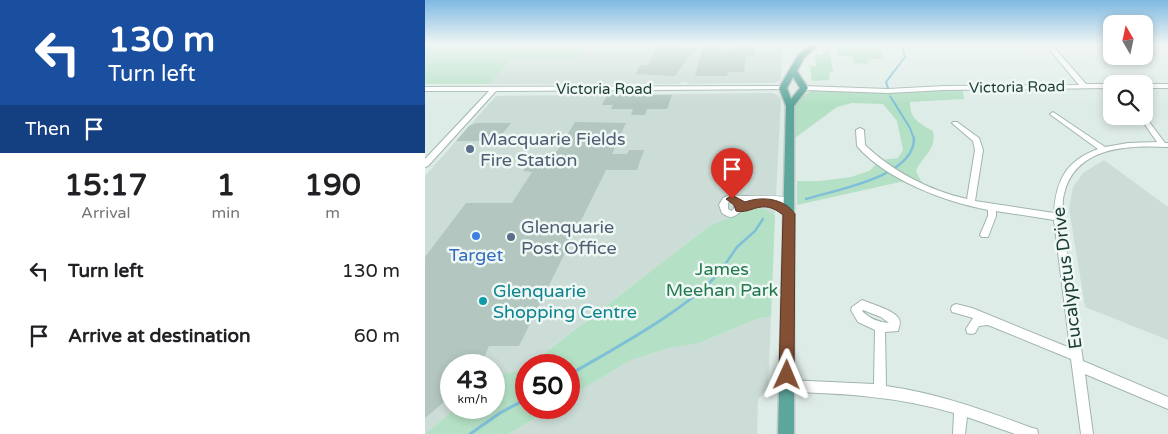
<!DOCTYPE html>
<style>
:root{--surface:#fff;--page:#f6f6f6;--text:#202124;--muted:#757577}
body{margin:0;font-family:"Varela Round",sans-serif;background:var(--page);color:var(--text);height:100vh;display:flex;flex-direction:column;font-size:19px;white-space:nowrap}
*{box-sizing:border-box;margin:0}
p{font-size:16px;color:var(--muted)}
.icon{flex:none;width:28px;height:28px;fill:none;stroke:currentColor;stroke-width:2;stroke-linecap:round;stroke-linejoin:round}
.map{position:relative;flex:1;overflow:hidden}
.sheet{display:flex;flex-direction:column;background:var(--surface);width:425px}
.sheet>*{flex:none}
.guide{background:#1a4fa0;color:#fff;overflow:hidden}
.needle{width:32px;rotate:351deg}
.tools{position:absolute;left:678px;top:15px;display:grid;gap:10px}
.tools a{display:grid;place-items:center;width:50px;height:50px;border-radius:10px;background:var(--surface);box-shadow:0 2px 8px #0003;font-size:25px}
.speed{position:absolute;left:15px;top:354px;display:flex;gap:10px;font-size:25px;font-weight:700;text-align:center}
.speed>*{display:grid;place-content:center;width:65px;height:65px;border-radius:50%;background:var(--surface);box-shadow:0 2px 8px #0003;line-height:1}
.speed small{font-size:12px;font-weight:400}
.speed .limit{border:8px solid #d22;background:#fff;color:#111}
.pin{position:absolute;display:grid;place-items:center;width:42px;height:42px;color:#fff;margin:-51px -21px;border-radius:50% 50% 50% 0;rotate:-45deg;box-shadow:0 0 5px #0007}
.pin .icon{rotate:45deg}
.me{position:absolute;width:55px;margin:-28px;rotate:1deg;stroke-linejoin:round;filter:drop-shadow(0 0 4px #0008)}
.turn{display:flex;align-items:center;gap:18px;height:105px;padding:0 25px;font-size:22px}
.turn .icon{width:65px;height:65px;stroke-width:2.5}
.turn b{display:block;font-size:35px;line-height:42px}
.then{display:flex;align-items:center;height:48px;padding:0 25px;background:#0003;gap:10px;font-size:19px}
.eta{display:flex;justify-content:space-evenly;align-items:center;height:85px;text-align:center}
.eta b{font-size:30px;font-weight:800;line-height:35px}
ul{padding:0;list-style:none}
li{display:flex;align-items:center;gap:15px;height:65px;padding:0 25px}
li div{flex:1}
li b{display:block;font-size:19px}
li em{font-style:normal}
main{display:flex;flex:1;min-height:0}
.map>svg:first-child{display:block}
.built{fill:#ccdcd6}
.green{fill:#b4e0c5}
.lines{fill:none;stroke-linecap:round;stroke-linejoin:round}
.stream-far2{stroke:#7fc0d8;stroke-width:2}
.stream-far1{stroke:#7fc0d8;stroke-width:2.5}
.stream{stroke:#7fc0d8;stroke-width:3}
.building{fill:#b3c7c0}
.minor-casing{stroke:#a1b4af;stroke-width:2}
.major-casing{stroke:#c0c9c7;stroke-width:3}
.minor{fill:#fff;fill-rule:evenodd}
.major{fill:#5da69c;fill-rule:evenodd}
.route{fill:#845035;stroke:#563422}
.service-dot{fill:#5c6f8a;stroke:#eff8f4;stroke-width:2}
.shop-dot{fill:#3f7fe0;stroke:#eff8f4;stroke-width:2}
.culture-dot{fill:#0f9aa8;stroke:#eff8f4;stroke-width:2}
.labels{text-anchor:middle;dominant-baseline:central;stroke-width:5;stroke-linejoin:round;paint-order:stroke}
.far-street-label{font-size:15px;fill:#1e3d38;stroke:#eff8f4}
.service-label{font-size:18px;fill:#4e5e75;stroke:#eff8f4;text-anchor:start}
.shop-label{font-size:18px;fill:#366cbe;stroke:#eff8f4}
.park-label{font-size:18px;fill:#23784e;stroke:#eff8f4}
.street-label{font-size:18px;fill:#1e3d38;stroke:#eff8f4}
.culture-label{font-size:18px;fill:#0d838f;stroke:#eff8f4;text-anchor:start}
</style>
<main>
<section class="sheet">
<div class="guide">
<div class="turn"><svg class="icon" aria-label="left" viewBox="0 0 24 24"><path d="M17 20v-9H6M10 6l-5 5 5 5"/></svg><div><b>130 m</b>Turn left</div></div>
<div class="then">Then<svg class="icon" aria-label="arrive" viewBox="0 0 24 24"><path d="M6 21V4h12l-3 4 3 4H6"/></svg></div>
</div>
<div class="eta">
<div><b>15:17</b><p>Arrival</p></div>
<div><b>1</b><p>min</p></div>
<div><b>190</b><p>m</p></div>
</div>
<ul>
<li><svg class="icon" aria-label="left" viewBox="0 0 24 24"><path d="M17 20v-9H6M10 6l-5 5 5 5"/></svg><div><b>Turn left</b></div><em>130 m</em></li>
<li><svg class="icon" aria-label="arrive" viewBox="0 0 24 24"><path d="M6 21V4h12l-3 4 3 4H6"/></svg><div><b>Arrive at destination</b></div><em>60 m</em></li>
</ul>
</section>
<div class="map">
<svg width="743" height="434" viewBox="0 0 743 434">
<rect width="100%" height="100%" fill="#deece7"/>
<!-- built -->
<path class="built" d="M165,44H357L356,80L349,83L265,84L259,82L252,84H64L87,59H155Z
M347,93L353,95L356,99L350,214L329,208L286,225L97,370L69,376V365H26V408H31L0,434V176L71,96Z
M679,160L743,207V340L660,307L644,208L648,187L658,173Z
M346,317L343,390L333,399L332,434H83L127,408H144V397L206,360L244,348L274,343L334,318Z"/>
<!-- green -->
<path class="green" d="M0,44H165L155,59H87L64,84H0Z
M411,44L454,45L458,59H443L444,64L429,63L427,56H412Z
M398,51H405L408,72H405L404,80L387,81L385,66H391L390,55H398Z
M538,90L539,99L485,102C484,118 495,124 508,131C512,150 498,155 491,171L497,183L475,182L372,205V181H395L426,177L444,171L456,160L473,158L478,150L472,121L458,104L427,103L412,107L370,138L369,102L386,91L457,93Z
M329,208L339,209L350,215L346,317L334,318L274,343L244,348L206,360L144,397V365H104L286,225Z
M101,367V408H127L83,434H0L31,408H69V376L97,370Z"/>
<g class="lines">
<!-- stream-far2 -->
<path class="stream-far2" d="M463,88L461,82L480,57L476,44
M465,96L485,128L489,139"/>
<!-- stream-far1 -->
<path class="stream-far1" d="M381,199C410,190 490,177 489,138
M299,266L312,247L330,231L338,219"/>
<!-- stream -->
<path class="stream" d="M144,375C188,349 272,305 300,265
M45,434L75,413L101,399"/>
</g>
<!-- building -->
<path class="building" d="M234,44H256L254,48H271L250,76L211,74L215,65H223Z
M309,44H331L329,56H321L319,72H303L302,76H270L278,47H295L294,51H307Z
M182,95H247L242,109H222L220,115H206L208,109H186L188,105H177Z
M150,122L201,123L187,154H202L204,150H219L212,170H181L94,346H64L56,365H26V396L0,418V257L41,203H87L107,172L98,171L104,162H121L127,159Z
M51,123H86L72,141H31L44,126Z"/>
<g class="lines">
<!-- minor casing -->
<g class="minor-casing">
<path id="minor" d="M620,44H626L661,84H686V88L519,90L463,93L379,90L376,88L379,86L463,89L519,86L654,85Z
M719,52L728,54L729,55L726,57L719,56Z
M719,84H743V88H719Z
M358,86L361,88L360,89L71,91L3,166L0,167V159L64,91H0V87Z
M628,112L680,147L703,143L732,142L714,116H719V115L740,143H743V147C704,145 650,146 639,194C637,201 638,210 637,217L658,361L743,397V409L660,374L668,434H656L646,359L563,325L554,326L550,333L546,334L542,333L541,329L548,318L527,312L526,309L527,306L531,304L547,308L645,348L629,220L571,211V216L563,237H557L555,235L563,216V210C521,202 461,180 432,146L431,130L435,128L439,130L440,145C467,171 505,191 542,199L550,150L548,141L527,123L528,122H532L554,138L558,150L550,201L629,213C631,180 641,161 673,149L626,115L625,114Z
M305,195C326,198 346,193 367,199L368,201L367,203L364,204L350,202L362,207L368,214L364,217C356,214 352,207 342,206C335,206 324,206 318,210C310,215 308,221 297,213L294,205L298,198ZM306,201L309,203V209L306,211L303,209V203Z
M437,300C446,304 469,310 474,319C476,322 474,327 473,331L460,332L461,386C512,393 559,410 607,428L612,429L613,434H590L542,417L540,434H528L529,413C474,397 419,393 362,392L358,390L356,386L358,382L362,380L449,384L450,330L433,322L426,310L427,307ZM438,310L456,317L464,323C453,322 445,319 437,311Z"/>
</g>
<!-- major casing -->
<g class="major-casing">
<path id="major" d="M388,44H395L379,58L372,71L383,88L369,106V434H353L361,106L354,88L373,55ZM368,77L375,88L366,99L362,88Z"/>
</g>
<!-- minor -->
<use href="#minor" class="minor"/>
<!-- major -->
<use href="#major" class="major"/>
</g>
<!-- sky -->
<linearGradient id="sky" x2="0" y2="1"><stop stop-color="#7eb9e2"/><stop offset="0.42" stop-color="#f0f6f4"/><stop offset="1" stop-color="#f0f6f4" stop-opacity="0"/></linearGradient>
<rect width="743" height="105" fill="url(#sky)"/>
<!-- route -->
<path class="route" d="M307,195L320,202C337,196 359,198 370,214L369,375L367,380L362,383L356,380L354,375L358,215C336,197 327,215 311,211L309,205L301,199Z"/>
<!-- markers -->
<g class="service-dot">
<circle cx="45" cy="149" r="5"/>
<circle cx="86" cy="237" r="5"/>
</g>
<circle class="shop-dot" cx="51" cy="236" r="5"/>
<circle class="culture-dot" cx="58" cy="301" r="5"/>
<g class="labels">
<!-- far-street labels -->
<g class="far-street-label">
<text transform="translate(592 87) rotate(-1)">Victoria Road</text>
<text x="179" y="89">Victoria Road</text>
</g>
<!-- service labels -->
<g class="service-label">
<text x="55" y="139">Macquarie Fields<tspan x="55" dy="21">Fire Station</tspan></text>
<text x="96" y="227">Glenquarie<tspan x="96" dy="21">Post Office</tspan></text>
</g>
<!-- shop labels -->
<g class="shop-label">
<text x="51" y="255">Target</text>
</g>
<!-- park labels -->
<g class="park-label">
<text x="297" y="269">James<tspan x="297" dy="21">Meehan Park</tspan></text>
</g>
<!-- street labels -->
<g class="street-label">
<text transform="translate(642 278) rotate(-97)">Eucalyptus Drive</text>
</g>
<!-- culture labels -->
<g class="culture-label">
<text x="68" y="291">Glenquarie<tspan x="68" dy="21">Shopping Centre</tspan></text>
</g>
</g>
</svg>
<div class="tools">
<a><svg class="needle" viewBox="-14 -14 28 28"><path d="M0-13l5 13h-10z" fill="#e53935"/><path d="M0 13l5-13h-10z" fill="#757577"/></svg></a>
<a><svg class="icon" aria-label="search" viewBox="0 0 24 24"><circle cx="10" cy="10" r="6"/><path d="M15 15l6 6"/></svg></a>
</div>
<div class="speed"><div>43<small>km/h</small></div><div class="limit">50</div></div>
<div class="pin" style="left:307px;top:199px;background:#d93025"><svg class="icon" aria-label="arrive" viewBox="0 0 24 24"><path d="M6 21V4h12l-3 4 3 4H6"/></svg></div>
<svg class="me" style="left:362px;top:375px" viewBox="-20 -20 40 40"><path d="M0-17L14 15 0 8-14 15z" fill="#845035" stroke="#fff" stroke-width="4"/></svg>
</div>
</main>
